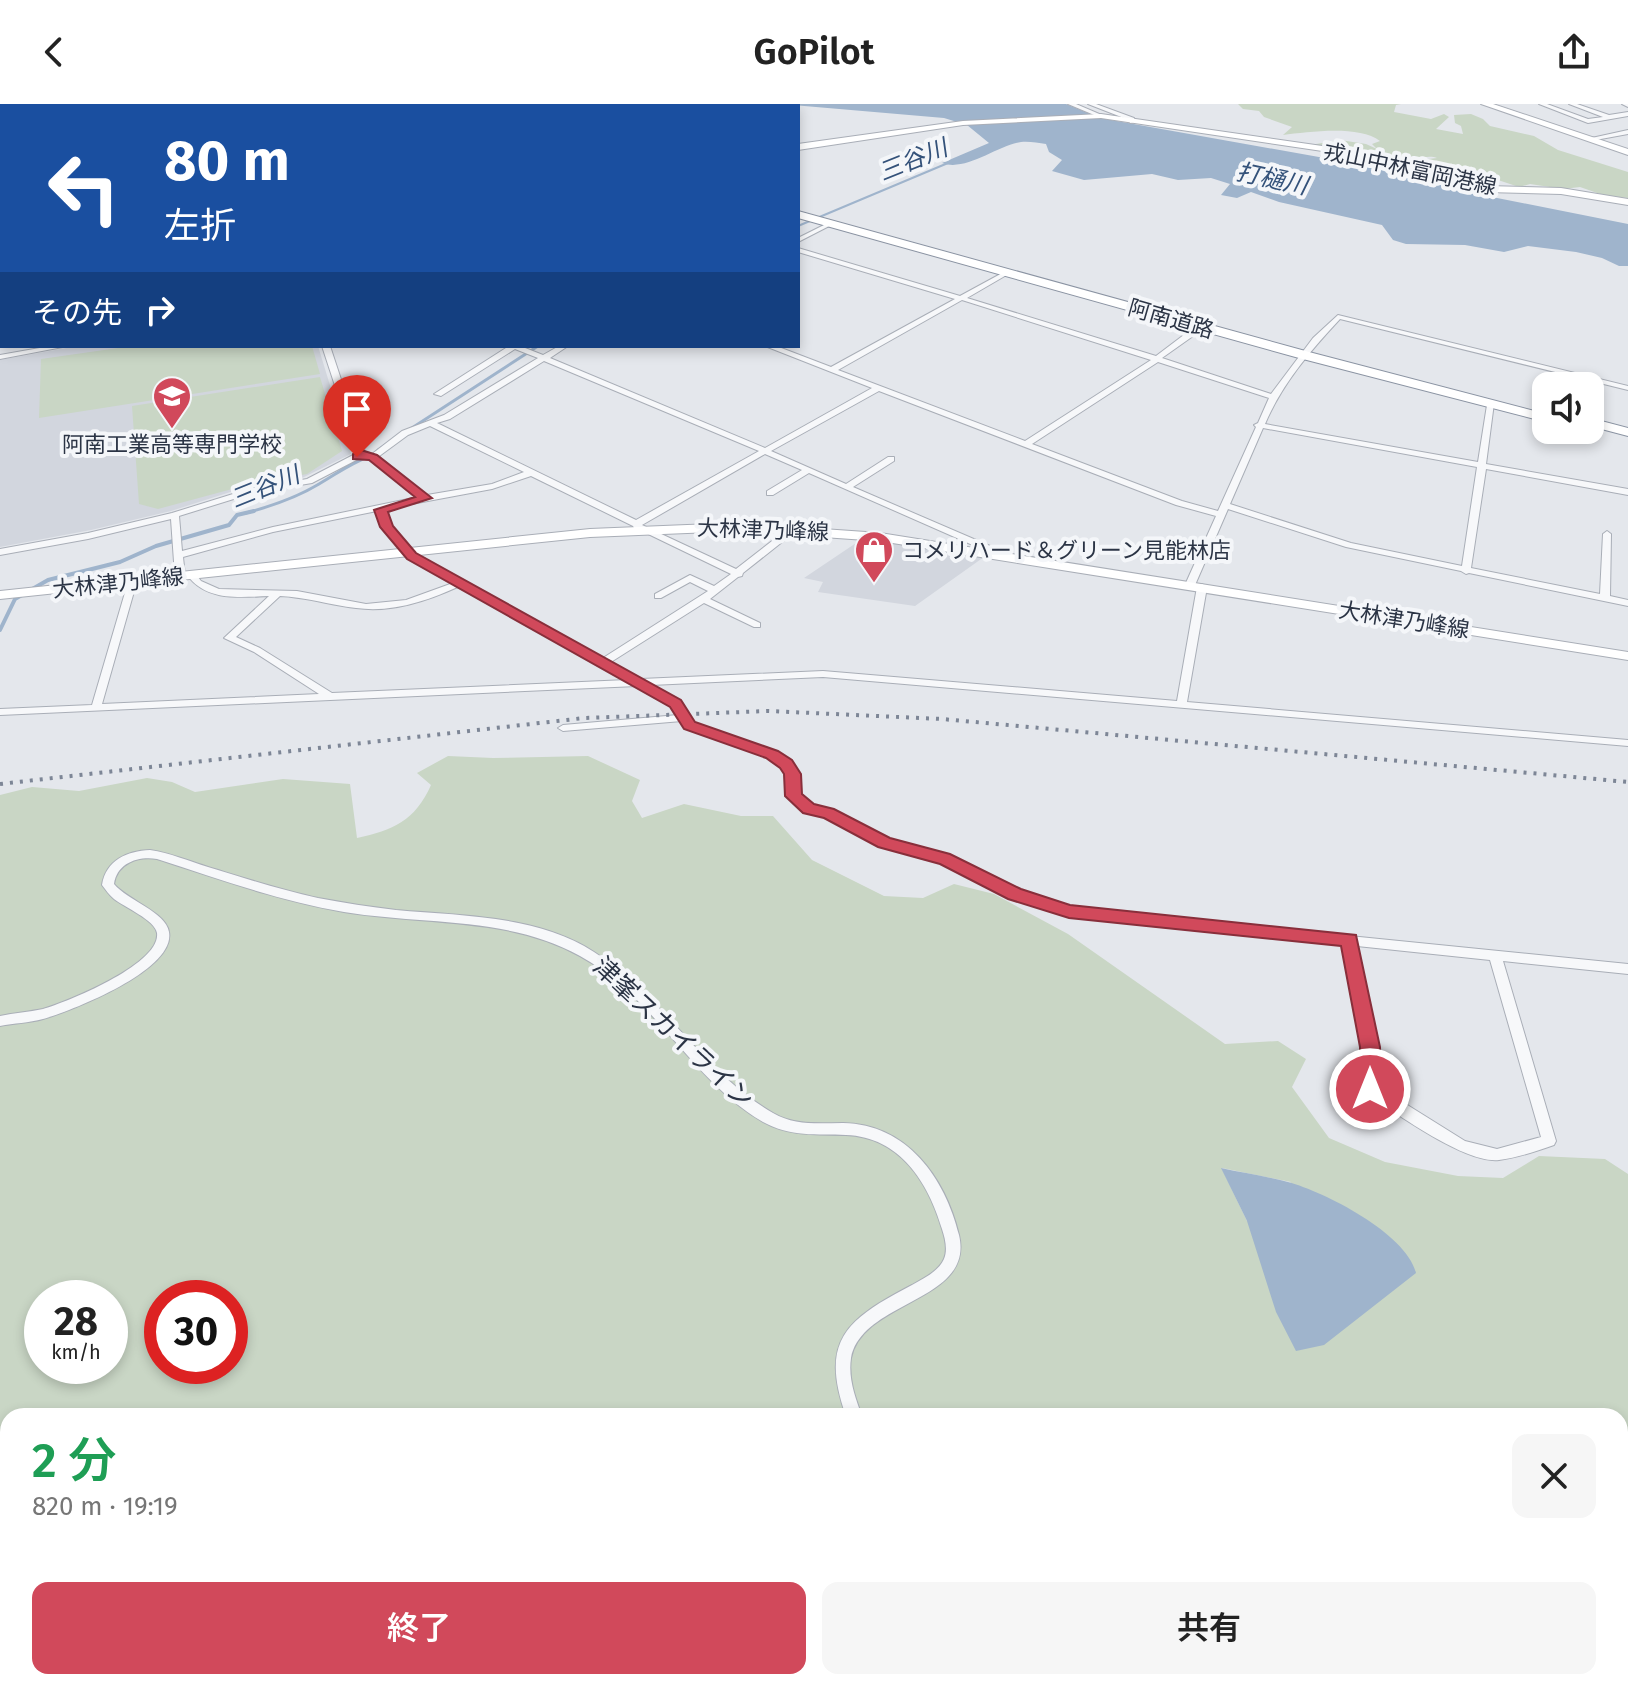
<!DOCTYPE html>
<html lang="ja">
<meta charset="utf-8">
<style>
:root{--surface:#fff;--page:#f6f6f6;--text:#222;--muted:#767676;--accent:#d1495b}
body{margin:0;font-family:"Fira Sans","Noto Sans JP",sans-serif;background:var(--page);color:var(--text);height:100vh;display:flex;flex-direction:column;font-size:30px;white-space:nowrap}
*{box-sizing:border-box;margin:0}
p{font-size:26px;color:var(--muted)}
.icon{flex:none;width:44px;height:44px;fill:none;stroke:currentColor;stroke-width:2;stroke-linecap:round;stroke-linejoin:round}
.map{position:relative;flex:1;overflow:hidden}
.sheet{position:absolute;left:0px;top:1304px;width:1628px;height:282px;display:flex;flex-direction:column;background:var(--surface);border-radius:24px 24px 0 0;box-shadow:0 4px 12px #0003}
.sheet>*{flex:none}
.top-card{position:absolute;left:0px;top:0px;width:800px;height:244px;box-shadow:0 4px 12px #0003;background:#1a4fa0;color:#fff;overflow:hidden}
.fabs{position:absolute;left:1532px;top:268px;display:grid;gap:16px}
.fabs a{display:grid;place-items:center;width:72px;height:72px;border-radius:16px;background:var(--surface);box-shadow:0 4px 12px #0003;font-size:40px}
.speed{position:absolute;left:24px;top:1176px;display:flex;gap:16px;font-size:40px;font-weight:700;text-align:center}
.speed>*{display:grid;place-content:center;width:104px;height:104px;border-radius:50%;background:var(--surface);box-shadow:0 4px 12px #0003;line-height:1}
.speed small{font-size:20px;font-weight:400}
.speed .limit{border:12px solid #d22;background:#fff;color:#111}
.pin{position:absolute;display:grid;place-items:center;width:68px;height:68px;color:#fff;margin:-82px -34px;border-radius:50% 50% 50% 0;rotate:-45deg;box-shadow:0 0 8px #0007}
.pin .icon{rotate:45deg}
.me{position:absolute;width:88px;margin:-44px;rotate:0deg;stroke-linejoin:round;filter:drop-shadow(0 0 6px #0008)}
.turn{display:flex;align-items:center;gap:28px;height:168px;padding:0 32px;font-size:36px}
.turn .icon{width:104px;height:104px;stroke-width:2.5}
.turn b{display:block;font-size:56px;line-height:68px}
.then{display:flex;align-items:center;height:76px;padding:0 32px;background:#0003;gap:16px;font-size:30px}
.round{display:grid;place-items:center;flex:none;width:84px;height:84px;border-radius:16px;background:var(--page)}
.head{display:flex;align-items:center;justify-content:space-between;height:136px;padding:0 32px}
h1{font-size:48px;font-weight:600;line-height:60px;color:#1e9e55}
.button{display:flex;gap:16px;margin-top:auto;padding:16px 32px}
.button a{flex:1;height:92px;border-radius:16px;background:var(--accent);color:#fff;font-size:32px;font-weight:600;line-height:92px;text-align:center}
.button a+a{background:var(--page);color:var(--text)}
header{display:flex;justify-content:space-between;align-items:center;height:104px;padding:0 32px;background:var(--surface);font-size:36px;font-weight:600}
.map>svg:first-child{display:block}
.built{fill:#d2d6de}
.green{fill:#c9d6c5;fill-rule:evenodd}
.water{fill:#9fb4cc}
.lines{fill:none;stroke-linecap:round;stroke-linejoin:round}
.stream-far2{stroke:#9fb4cc;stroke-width:2}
.stream-far1{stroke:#9fb4cc;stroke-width:3}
.stream{stroke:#9fb4cc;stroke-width:4}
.minor-casing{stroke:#a9aeb7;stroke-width:2}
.secondary-casing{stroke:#a9aeb7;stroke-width:2}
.trunk-casing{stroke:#8b94a3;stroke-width:2}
.minor{fill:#f7f8fa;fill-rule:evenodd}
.secondary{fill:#fff;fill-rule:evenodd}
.trunk{fill:#fff;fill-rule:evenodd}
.rail{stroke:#7d8696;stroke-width:4;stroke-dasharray:3 7;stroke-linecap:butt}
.route{fill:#d1495b;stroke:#882f3b;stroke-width:2}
.labels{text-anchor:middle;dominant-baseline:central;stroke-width:8;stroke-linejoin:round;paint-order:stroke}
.far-street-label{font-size:22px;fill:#2b3445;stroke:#f4f6f9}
.far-poi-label{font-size:22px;fill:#2b3445;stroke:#f4f6f9}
.far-water-label{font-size:24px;font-style:italic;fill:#34527a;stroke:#f4f6f9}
.street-label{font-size:26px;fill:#2b3445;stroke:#f4f6f9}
</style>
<header><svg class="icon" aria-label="back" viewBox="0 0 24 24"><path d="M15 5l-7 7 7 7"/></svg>GoPilot<svg class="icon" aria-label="share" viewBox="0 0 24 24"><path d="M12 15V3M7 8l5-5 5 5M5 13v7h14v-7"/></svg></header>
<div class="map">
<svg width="1628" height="1585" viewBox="0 0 1628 1585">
<rect width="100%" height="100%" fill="#e4e7ec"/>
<!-- built -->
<path class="built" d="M77,242H318L351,350L302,374L246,383L171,407L91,426L0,443V256Z
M862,435L984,453L915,502L818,488L823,478L804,474Z"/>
<!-- green -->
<path class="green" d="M1238,0H1401L1396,1L1394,8L1431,15L1444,10L1449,13L1436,25L1463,30L1461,22L1455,19L1454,11L1471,10L1483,15L1490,22L1534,32L1558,46L1628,68V94L1603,91L1580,83L1563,85L1530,80L1519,83L1477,69L1428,66L1411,57L1437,54C1430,51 1412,54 1406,61L1361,46L1346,47L1310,41L1340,36L1366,40L1377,45L1372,40L1380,37C1359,21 1309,28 1283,31L1292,23L1264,13L1259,7L1243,5Z
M132,242H312L320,270L39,314L41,255Z
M320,273L342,347L307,370L247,381L158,405L139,400L132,302Z
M448,652L493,654L588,652L640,676L632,697L642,714L684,700L741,712H773L812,756L884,792L923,794L954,780L994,790L1068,830L1225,940L1278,937L1306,955L1292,983L1329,1034L1385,1058L1458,1072L1503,1074L1539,1052L1605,1055L1628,1070V1585H0V691L32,683L79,687L147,674L172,678L195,688L283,675L350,680L357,734C393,726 415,717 431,681L417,669ZM1222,1065V1064L1291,1078L1247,1117ZM42,1194H110V1262H42ZM162,1194H230V1262H162ZM8,1312H1620V1578H8Z"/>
<!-- water -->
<path class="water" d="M781,0H1066L1100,14L1386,65L1467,88L1628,120V162H1619L1602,154L1576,148L1528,142L1504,148L1465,141L1406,140L1393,136L1382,121L1279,98L1251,88L1237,94L1221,91L1230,80L1211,74L1178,76L1152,70L1084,76L1052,67L1062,56L1049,48L1046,40C1038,39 1029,37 1021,38C996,42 966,68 942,59L989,39L967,21L944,14Z
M1221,1064C1243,1069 1266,1072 1288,1078C1325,1088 1407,1130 1416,1169L1324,1241L1296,1247L1276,1208L1247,1117Z"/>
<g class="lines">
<!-- stream-far2 -->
<path class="stream-far2" d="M798,122L948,59"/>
<!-- stream-far1 -->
<path class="stream-far1" d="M378,346L538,242
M246,409C272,402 296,394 319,380C338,369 349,360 370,352"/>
<!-- stream -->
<path class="stream" d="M0,526L15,495L48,476L120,458L156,442L229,421L237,411L254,407"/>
<!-- minor casing -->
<g class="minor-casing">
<path id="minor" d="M30,0H36V2H30Z
M211,0H217L216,2H210Z
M1068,0H1076L1104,12L1099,13Z
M1088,0H1096L1134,14L1135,18L1130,19L1129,16Z
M1539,0H1547L1588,15L1603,13L1569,0H1577L1609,11L1628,8V12L1588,19Z
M1622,0H1628V3Z
M1628,26V30L1590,37L1587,35Z
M0,93H2V97H0Z
M0,116H2V120H0Z
M830,118L835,119L798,138V134Z
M798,144L960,192L1006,167H1010V169L967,194L1156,252L1197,221H1203V225L1162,254L1271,290L1313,234L1338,211L1628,282V286L1340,215C1310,247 1282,280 1265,320L1478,358L1487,301L1494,299L1486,360L1628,385V391L1486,365L1471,464L1600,490L1603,430L1607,427L1611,430L1610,492L1628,496V502L1469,469L1466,470L1461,467L1346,443L1228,405L1195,481L1193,483H1187L1185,481L1216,412L1176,401L879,287L771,347L846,380L888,353H894V357L853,383L990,442L997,450L995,452H989L984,446L809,369L773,391H767V387L802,366L765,350L642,421L736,465L790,423H796V427L743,469L742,472L738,473L710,495L760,519V523H754L704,499L611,558L641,575L823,567L1177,597L1197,483L1202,480L1207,483L1187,598L1628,636V642L823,573L651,581L680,597L693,619L776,648L790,657L798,670L799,691L813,702L832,706L888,735L924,747L948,751L1019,787L1070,804L1628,860V870L1503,857L1556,1037L1554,1041C1537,1047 1517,1054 1499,1056C1465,1060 1395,1008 1365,989L1363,985V943L1345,841L1069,812L1011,793L942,758L923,755L880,741L825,712L805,708L787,692C787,684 789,674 785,667C774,648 708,631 685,623L682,617L563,627L558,624L563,621L678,611L672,601L637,582L0,611V605L92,601L129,475H135L137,477L102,600L319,590L254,548L224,534L269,492C240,493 207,498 187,471L189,469H195L201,477L219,485L297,487L366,500L406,496L453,479C418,459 391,448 377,407L273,428L183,453L185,472L180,475L175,472L171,415L88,435L0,451V445L88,429L172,409L249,385L307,375L357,349L322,242H330L365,348L372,350L402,327L444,311L538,254L515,245L441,292L434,290L509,242H520L543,251L559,242H568L550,254L765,344L872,284L765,242H776L831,263L955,195L798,148ZM962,196L1151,256L1025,337L838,266ZM544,257L759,347L636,416L437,319L450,315ZM1158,258L1269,294L1258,319L1254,321L1256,323L1218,407L1182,397L1032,340ZM430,322L524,368L492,380L427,391L378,353L408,331ZM1263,324L1477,363L1462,462L1351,439L1230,400ZM362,353L370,355L418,393L273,423L182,447L179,412L253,389L312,379ZM531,372L633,422L636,427H642L731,470L714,482L690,471L655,490V494H661L690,478L708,487L603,554L415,450L391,422L385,405L492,385ZM460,482L627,576L332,589L260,544L236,533L280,492C306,493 330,501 356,504C392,509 427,497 460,482ZM1357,842L1490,856L1541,1033L1497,1045L1465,1037L1377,982V943Z
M0,179H2V184H0Z
M0,190H2V224H0Z
M51,242H68L0,255V251Z
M150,746C170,749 189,757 208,763C244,774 281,786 318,794C344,799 370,803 396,806C461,812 537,811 594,848C663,892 702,968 773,1009C795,1022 819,1019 843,1019C907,1020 945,1074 959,1131C975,1198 862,1196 851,1254C848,1274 855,1293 862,1312H846C819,1236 847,1215 912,1181C923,1175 939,1167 944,1155C948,1146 945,1134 942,1125C928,1078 900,1033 846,1031C817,1030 790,1033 763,1018C691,976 654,892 580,852C509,812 422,821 344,808C280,797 219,775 157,755C138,752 117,759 114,780C127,796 166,808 169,828C176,866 71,907 43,915C29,919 14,919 0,922V912C14,909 29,908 43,905C67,898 161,860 157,829C155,816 124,803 114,795C109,791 106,786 102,781C106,756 127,747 150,746Z
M880,1578H898L897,1585H879Z"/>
</g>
<!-- secondary casing -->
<g class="secondary-casing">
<path id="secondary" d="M1481,0H1493L1628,45V51Z
M1101,10L1364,48L1486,82L1561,84L1628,95V101L1561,90L1486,88L1363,53L1101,14L963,21L798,46V40L963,17Z
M736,419L880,429L1628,548V556L880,437L736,427L590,433L0,495V487L590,425Z"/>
</g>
<!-- trunk casing -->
<g class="trunk-casing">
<path id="trunk" d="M0,42H2V48H0Z
M798,107L1309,248L1546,310V318L1299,254L798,114Z
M1590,314L1628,324V332L1590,322Z"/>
</g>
<!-- minor -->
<use href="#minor" class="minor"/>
<!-- secondary -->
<use href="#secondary" class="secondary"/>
<!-- trunk -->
<use href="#trunk" class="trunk"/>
<!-- rail -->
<path class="rail" d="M0,680L584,614L769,607L942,615L1628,678"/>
</g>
<!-- route -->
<path class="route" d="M361,346L377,351L432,394L388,408L393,422L416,449L681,596L695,618L778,647L792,656L801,670L802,690L814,700L834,705L890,734L950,750L1021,785L1070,801L1356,831L1380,943L1381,985L1378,991L1370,994L1363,991L1360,985V943L1341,842L1069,814L1008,795L940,760L878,743L824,714L803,709L785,692L784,670L780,664L766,654L684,625L670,603L407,455L380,423L374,406L415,393L369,356L353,355V350Z"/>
<!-- icons -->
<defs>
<g id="university-pin" transform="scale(2)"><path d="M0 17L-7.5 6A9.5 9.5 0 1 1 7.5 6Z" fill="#d1495b" stroke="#f4f6f9"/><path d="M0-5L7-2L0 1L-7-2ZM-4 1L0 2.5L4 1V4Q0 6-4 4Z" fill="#fff"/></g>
<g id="shop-pin" transform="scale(2)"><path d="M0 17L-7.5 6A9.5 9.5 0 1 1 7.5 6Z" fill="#d1495b" stroke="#f4f6f9"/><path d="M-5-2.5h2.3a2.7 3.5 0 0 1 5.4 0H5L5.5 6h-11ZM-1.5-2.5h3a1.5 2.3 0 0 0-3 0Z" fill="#fff"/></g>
</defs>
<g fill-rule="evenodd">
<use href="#university-pin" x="172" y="292"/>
<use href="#shop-pin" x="874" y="446"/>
</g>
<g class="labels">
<!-- far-street labels -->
<g class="far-street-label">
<text transform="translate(1410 65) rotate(12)">戎山中林富岡港線</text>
<text transform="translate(1171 215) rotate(16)">阿南道路</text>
<text transform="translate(763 426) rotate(2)">大林津乃峰線</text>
<text transform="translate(118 479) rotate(-6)">大林津乃峰線</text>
<text transform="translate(1404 516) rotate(9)">大林津乃峰線</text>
</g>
<!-- far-poi labels -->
<g class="far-poi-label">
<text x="172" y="340">阿南工業高等専門学校</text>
<text x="902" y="446" text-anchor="start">コメリハード＆グリーン見能林店</text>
</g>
<!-- far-water labels -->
<g class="far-water-label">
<text transform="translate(913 56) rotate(-22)">三谷川</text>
<text transform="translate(1272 75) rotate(12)">打樋川</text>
<text transform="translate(265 383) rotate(-22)">三谷川</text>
</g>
<!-- street labels -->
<g class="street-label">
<text transform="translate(673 929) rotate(43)">津峯スカイライン</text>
</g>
</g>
</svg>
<div class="fabs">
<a><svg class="icon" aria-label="sound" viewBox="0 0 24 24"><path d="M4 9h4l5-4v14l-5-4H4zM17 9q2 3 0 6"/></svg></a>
</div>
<div class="speed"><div>28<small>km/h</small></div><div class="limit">30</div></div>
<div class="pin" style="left:357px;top:353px;background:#d93025"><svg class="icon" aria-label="arrive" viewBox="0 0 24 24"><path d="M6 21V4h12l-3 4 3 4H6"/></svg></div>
<svg class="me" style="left:1370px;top:985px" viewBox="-20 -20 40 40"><circle r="17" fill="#d1495b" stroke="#fff" stroke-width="3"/><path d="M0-11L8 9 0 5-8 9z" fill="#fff"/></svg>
<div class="top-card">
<div class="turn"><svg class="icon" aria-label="left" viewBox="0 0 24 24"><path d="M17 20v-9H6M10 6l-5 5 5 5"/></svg><div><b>80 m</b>左折</div></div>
<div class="then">その先<svg class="icon" aria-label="right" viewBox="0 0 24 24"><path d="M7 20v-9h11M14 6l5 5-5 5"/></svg></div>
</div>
<section class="sheet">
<div class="head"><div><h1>2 分</h1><p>820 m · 19:19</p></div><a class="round"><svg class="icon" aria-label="close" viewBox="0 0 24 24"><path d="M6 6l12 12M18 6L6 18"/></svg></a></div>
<div class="button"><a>終了</a><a>共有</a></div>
</section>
</div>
